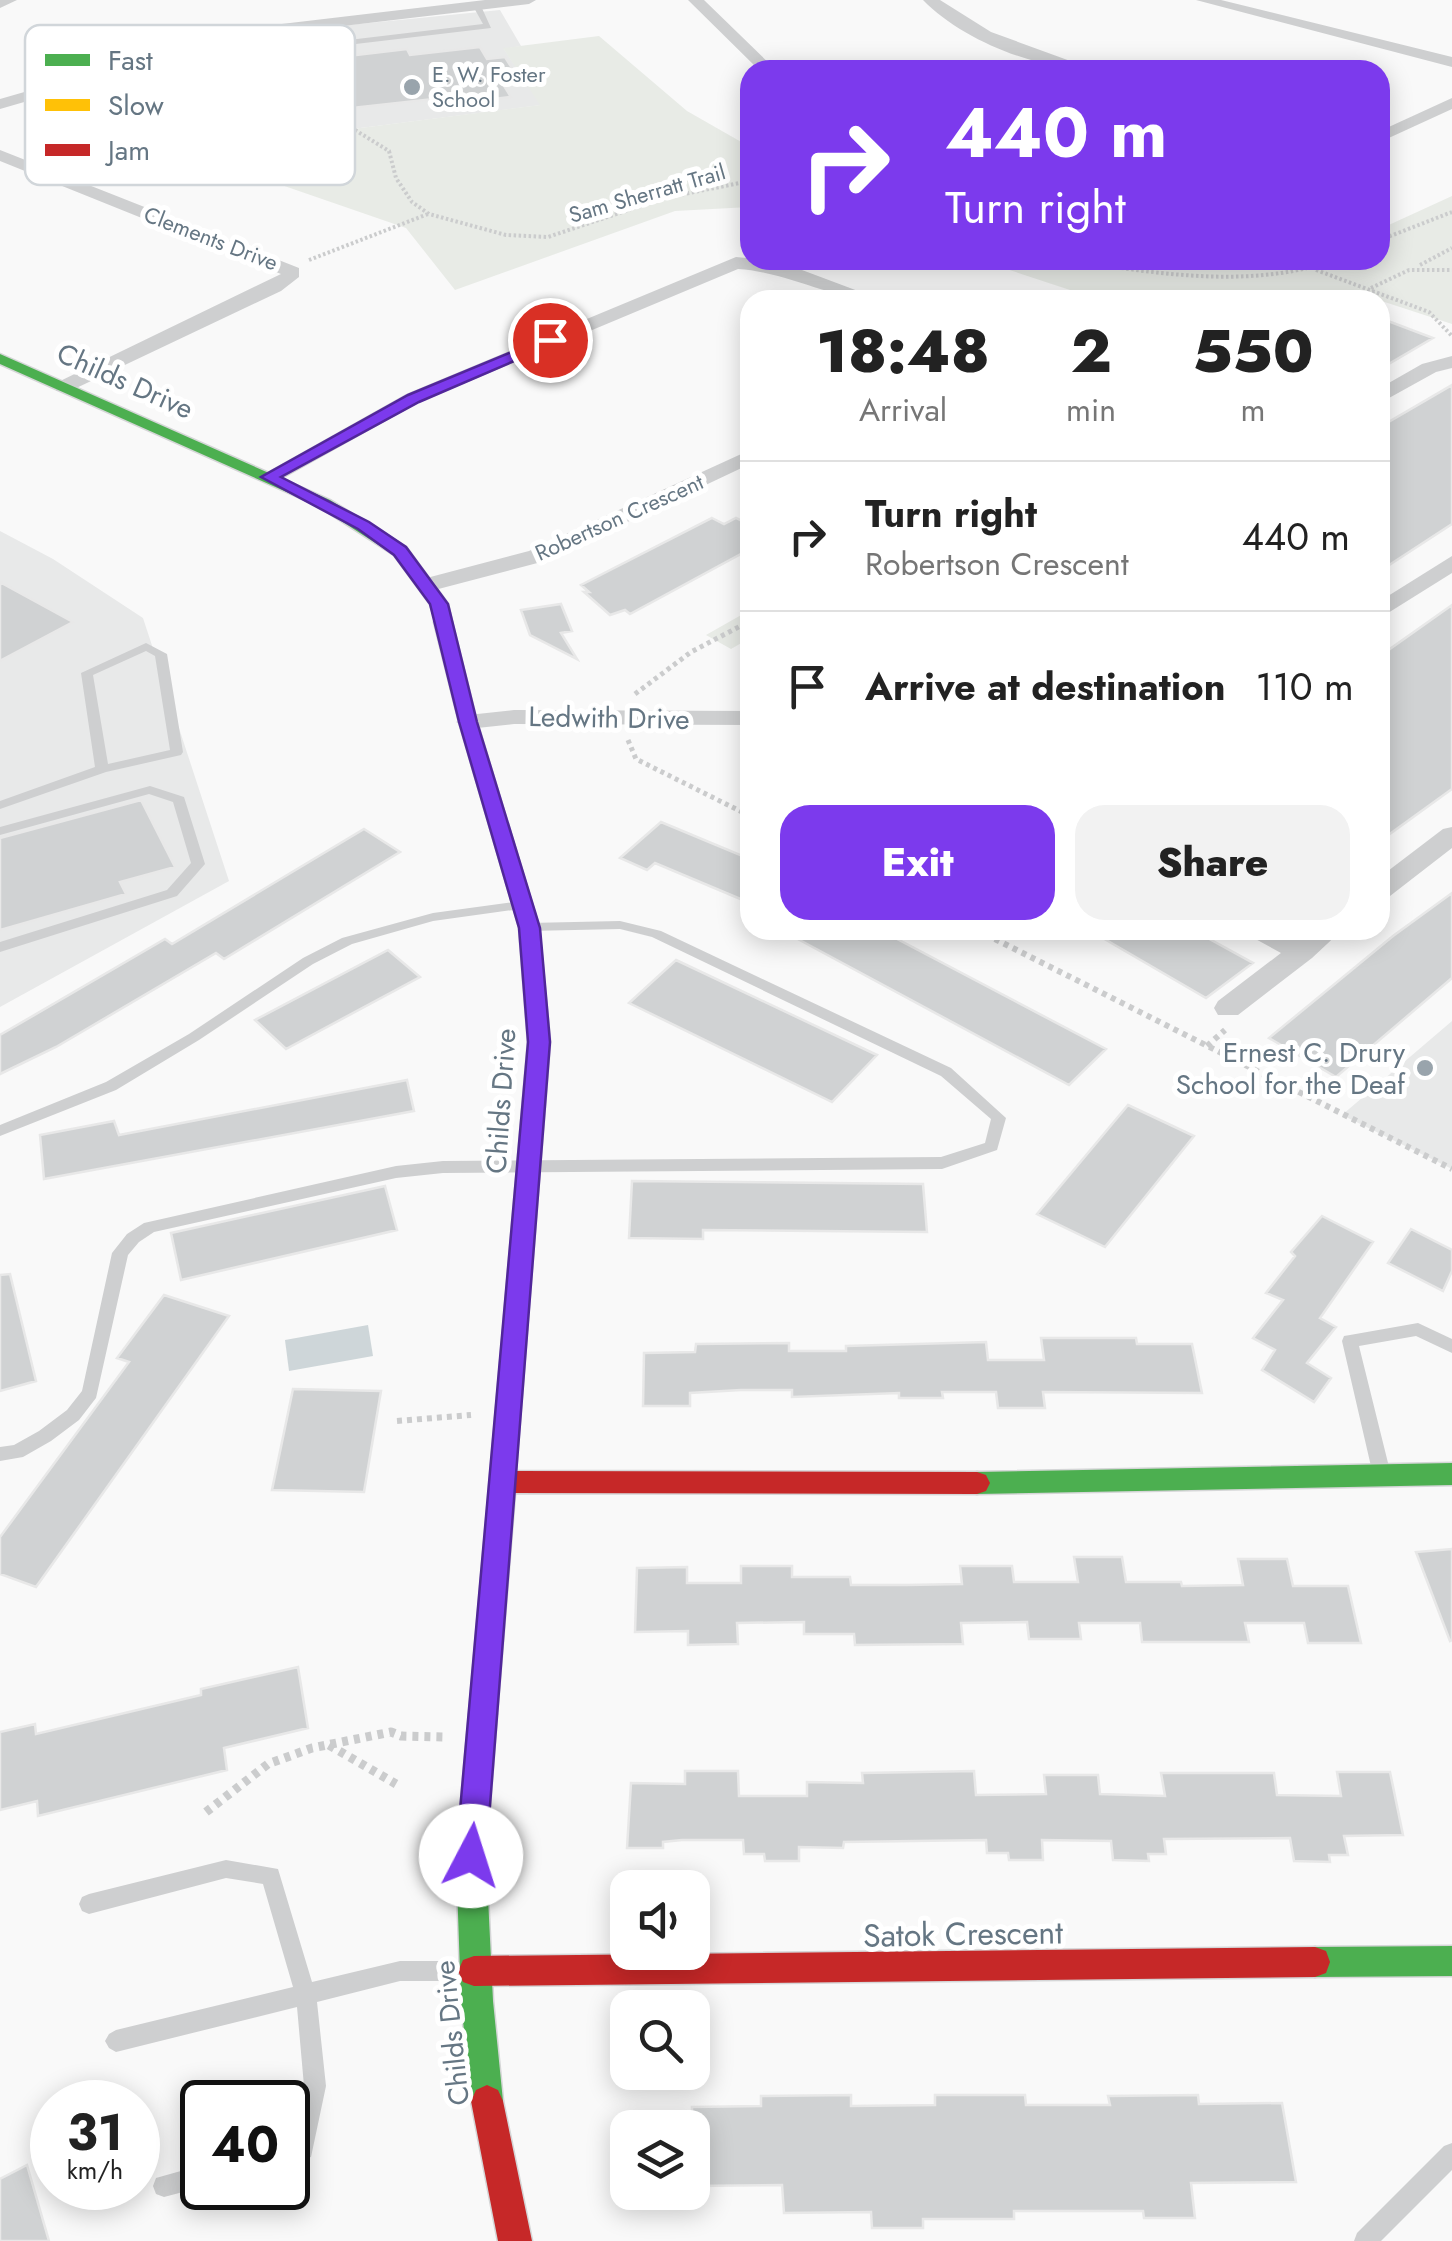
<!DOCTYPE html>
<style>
:root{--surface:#fff;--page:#f2f2f2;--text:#222;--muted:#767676;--line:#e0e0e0;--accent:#7c3aed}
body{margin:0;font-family:Jost,sans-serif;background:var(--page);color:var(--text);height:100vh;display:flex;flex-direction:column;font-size:38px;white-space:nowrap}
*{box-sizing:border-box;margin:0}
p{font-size:32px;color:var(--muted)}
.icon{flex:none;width:55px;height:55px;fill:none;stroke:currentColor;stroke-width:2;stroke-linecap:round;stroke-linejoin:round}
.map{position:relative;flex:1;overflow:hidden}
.side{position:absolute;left:740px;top:290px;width:650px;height:650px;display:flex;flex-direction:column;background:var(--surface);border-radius:30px;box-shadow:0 5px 25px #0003}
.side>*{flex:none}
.top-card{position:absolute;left:740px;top:60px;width:650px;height:210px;border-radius:30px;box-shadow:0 5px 25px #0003;background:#7c3aed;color:#fff;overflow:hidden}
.tools{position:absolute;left:610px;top:1870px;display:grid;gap:20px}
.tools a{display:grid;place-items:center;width:100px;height:100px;border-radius:20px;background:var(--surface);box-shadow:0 5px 25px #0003;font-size:50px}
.speed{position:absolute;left:30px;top:2080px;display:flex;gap:20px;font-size:50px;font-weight:700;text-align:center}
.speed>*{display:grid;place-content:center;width:130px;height:130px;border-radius:50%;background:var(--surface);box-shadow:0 5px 25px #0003;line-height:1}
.speed small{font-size:25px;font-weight:400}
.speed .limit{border:5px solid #111;border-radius:15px;background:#fff;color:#111}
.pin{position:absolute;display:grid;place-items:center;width:85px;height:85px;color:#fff;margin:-42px;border:5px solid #fff;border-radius:50%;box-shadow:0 2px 10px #0007}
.me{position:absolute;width:110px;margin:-55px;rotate:5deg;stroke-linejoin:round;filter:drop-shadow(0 0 8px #0008)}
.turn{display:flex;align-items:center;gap:35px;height:210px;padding:0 40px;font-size:45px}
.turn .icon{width:130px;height:130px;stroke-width:2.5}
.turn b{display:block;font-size:70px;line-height:85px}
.eta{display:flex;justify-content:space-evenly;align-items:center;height:170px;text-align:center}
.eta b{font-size:60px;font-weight:800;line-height:70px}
.button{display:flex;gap:20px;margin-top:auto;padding:20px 40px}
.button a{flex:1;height:115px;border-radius:30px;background:var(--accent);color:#fff;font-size:40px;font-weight:800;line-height:115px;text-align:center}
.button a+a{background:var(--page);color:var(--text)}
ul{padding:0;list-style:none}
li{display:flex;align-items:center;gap:30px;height:150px;padding:0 40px;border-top:2px solid var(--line)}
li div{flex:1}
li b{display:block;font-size:38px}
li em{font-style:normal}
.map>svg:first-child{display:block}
.built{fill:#e8e9e9}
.green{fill:#e8ebe6}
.water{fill:#ced6d9}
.building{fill:#d0d2d3;stroke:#e8e8e8;stroke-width:2.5}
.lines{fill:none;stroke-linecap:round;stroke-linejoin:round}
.fast-casing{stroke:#d5d6d7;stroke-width:3}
.slow-casing{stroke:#d5d6d7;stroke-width:3}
.jam-casing{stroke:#d5d6d7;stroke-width:3}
.path-far3{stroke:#cbcccd;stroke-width:4;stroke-dasharray:2.5 2.5;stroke-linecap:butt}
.path-far2{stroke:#cbcccd;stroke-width:5;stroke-dasharray:4 4;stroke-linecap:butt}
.path-far1{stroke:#cbcccd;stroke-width:6;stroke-dasharray:5 5;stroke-linecap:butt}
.path{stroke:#cbcccd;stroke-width:9;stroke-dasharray:6 6;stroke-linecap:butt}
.lane{fill:#cecfd0;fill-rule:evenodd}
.street{fill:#cecfd0;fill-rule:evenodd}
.fast{fill:#4caf50;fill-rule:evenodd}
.slow{fill:#ffc107;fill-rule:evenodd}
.jam{fill:#c62828;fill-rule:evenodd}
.route{fill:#7c3aed;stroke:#51269a;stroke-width:2.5}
.poi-dot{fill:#99a4ac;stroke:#fff;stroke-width:4}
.labels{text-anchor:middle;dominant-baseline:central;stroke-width:10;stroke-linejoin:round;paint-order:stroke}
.far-poi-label{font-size:22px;fill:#657683;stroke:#fff;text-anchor:start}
.far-street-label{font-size:22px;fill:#657683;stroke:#fff}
.street-label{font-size:28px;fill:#657683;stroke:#fff}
.poi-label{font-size:28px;fill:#657683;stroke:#fff;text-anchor:end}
.near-street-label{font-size:32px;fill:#657683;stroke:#fff}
.key{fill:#fff;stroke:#d1d6da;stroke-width:2.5}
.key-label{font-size:28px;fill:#657683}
</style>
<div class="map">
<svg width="1452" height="2241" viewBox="0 0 1452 2241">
<rect width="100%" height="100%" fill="#f9f9f9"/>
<!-- built -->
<path class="built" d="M500,10L521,46L504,49L541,105L337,131L278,69L238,42L298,30Z
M0,531L53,559L143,618L229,881L0,1007Z
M1452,1021V1169L1342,1115Z"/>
<!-- green -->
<path class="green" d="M599,36L687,111L750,147V207L675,211L455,290L406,228L105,124L278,69L337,131L540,105L503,48Z
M1452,196V324L1354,292L1339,300H1083L1070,290L979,260H1380V229Z
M750,610V638L731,649L706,635Z"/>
<!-- water -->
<path class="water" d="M368,1325L373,1356L289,1371L285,1340Z"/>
<!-- building -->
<path class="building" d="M480,47L487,59L505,57L521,82L503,84L511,97L437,106L433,99L352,108L340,83L351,82L339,57L407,49L410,55Z
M1380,318L1433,338L1380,369Z
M1452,385V524L1380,571V427Z
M712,518L724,524L736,518L750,525V549L630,614L625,610L610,615L584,592H589L581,585Z
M0,582L73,622L0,661Z
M561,604L572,631L561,633L577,659L530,635L521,610Z
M1452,605V789L1380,841V656Z
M141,800L175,867L120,882L126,894L0,930V838Z
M661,822L750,859V903L655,863L647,870L620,858Z
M364,829L400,852L224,959L216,953L56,1047L0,1074V1035L165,939L172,944Z
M1452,893V978L1336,1077L1269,1038L1393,936Z
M781,930H880L1106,1049L1069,1085Z
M1089,930H1193L1253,963L1206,998Z
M388,950L420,977L286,1049L255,1020Z
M676,960L877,1055L832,1102L629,1003Z
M407,1080L414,1111L44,1179L40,1135L114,1121L119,1135Z
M1128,1105L1194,1136L1105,1247L1037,1214Z
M632,1181L923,1184L927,1232L703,1230V1239L629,1238Z
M385,1186L397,1230L181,1280L171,1233Z
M1322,1216L1373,1242L1320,1318L1336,1327L1307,1363L1331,1378L1314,1402L1262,1370L1275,1350L1253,1338L1283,1300L1266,1293L1295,1256L1291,1252Z
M1411,1229L1452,1250V1271L1443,1291L1388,1263Z
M10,1274L36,1381L0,1391V1275Z
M164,1295L229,1316L36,1587L0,1574V1537L129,1362L117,1358Z
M1041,1338H1136L1137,1344H1192L1202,1393L1043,1392L1045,1408H998L996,1392H942L943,1398H899V1393L792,1397V1390H741L690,1393V1406H643L644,1353L695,1352L696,1344L789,1343V1351H846V1346L986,1342L988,1360H1044Z
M293,1389L381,1391L364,1492L272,1490Z
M1452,1549V1640L1450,1641L1416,1552Z
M1074,1557H1122L1126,1582H1181L1182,1586L1243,1585L1238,1559H1287L1293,1586H1348L1361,1643H1308L1304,1623H1245L1249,1642H1142L1140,1623H1079L1081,1639H1029L1027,1622L961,1623L963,1644L855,1645L854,1634H804V1622L737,1623L738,1644L688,1645V1631L635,1632L637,1568L687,1567V1583H741V1566H792V1577H850L851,1585H906L962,1584L960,1566H1012L1014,1582H1078Z
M298,1667L308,1728L224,1748L227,1770L38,1816L37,1801L0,1810V1732L35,1724L36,1734L201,1695V1689Z
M685,1771H738L739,1796H807V1782L863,1783L862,1773L974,1771L976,1795L1046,1794L1044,1775H1098L1100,1794L1165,1796L1161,1773H1274L1277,1795L1341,1796L1337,1772H1390L1403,1835L1344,1836L1348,1855H1329L1330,1862L1294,1861L1290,1838L1164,1839L1166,1854H1148L1149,1861L1113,1860L1111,1841L1042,1840L1043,1860H1009L1008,1853H987L986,1840L844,1842L843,1848L799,1847V1861H765L764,1854H744L743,1840H682L663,1842V1848H627L631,1783L685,1784Z
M851,2095V2106L935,2105V2095H1025L1026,2105H1110L1108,2096L1198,2095L1199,2104L1282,2103L1296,2182L1191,2183L1195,2218H1144L1143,2211H1014V2219H923V2228H872L871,2212L784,2213L782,2185L692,2186V2107L761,2106V2096Z
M27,2165L49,2241H0V2179Z"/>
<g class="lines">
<!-- fast casing -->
<g class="fast-casing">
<path id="fast" d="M0,354L330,500L406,547L448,604L452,622L443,627L437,626L430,604L394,555L318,506L0,364Z
M1452,1463V1485L977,1494L968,1491L964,1483L968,1475L977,1472Z
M483,1701L493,1705L497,1714L486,1856L493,2001L503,2101L498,2112L487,2117L476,2112L471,2101L461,2001L456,1856L469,1714L473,1705Z
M1452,1946V1976L1315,1977L1304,1973L1300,1962L1304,1951L1315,1947Z"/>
</g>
<!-- slow casing -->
<g class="slow-casing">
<path id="slow" d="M443,617L452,622L477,722L539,927L550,1042L527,1330L524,1337H506L503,1330L528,1042L519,927L459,722L434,622Z"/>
</g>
<!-- jam casing -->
<g class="jam-casing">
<path id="jam" d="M515,1320L524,1323L527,1330L516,1471L977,1472L986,1475L990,1483L986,1491L977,1494L515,1493L497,1714L493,1723L483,1727L473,1723L469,1714L503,1330L506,1323Z
M1315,1947L1326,1951L1330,1962L1326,1973L1315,1977L474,1986L463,1982L458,1971L463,1960L474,1956Z
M487,2085L498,2090L503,2101L532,2241H498L471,2101L476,2090Z"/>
</g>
<!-- path-far3 -->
<path class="path-far3" d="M294,65L314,84L342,122L389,151L396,178L412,202L429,214L506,235L548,237L664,198L750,181
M1380,240L1452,212
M309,260L428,214
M1067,260C1155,273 1249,290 1335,260
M1420,265L1452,248
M1316,270L1429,312L1452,336
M1371,288L1409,270H1452
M1360,300L1374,291"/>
<!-- path-far2 -->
<path class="path-far2" d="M635,694L691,652L750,621
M628,740L636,759L750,816"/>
<!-- path-far1 -->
<path class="path-far1" d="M977,930L1452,1169
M1207,1046L1225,1030
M397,1421L471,1415"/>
<!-- path -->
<path class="path" d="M329,1745L396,1784
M206,1812L268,1764L312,1748L391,1732L401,1736L443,1737"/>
<!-- lane -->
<path class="lane" d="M477,4L481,6L491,28L271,54L243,33L250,31L273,49L483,24L473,6Z
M146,643L167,654L183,752L181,755L106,772L0,809V801L95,767L81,673ZM146,651L155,656L170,750L108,764L93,675Z
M150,786L184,797L205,864L177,896L0,952V942L167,890L191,863L173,802L149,794L0,835V827Z
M522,901L527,902L529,905L527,908L433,921L352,944L313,964L199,1040L116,1090L0,1136V1125L106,1082L189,1034L303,958L342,938L433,913Z
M620,921L661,931L951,1068L1006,1118L997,1150L942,1169L443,1173L396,1178L154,1232L139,1242L128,1255L96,1398L79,1420L51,1441L23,1457L0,1461V1447L14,1445L39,1431L67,1410L82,1391L112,1253L127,1234L144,1223L396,1166L443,1161L941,1157L985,1143L991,1119L941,1076L652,937L620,929L529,931L522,927L529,923Z
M1418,1323L1452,1339V1353L1416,1336L1359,1346L1391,1475L1388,1480L1382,1482L1376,1480L1373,1475L1342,1341L1344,1336L1350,1335Z
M226,1860L278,1869L312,1982L400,1961H465L472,1964L475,1971L472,1978L465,1981H400L317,2002L326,2086L311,2157L288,2164V2142L294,2141L304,2086L297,2007L116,2052L109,2048L105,2041L109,2034L116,2030L293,1987L263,1884L226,1878L89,1914L82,1911L79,1904L82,1897L89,1894Z
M1452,2143V2170L1381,2241H1354L1357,2233L1444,2146Z
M202,2165V2187L164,2197L156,2194L153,2186L156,2178Z"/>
<!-- street -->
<path class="street" d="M0,0H17L0,8Z
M485,0H536L529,4L249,37L0,109V99L247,28Z
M688,0H704L776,70H759Z
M923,0H940L991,32L1095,70C1038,70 963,41 923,0Z
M1196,0H1221L1452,57V67Z
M1452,98V109L1380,142V131Z
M0,150L299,268V277L281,291L70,391H56V383L281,274L0,161Z
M736,257L778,261L882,300C831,300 788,272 738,269L420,402L277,482L269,483L258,477L406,394Z
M1452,356V368L1436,372L1380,403V388L1422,364Z
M750,450V464L545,561L427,592L416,585L419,580L529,551Z
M1452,556V573L1380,618V601Z
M514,710L750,711V725L514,724L468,729L456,722L468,715Z
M1452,827V848L1390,896L1380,899V877L1443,829Z
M1246,930H1282L1299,939L1310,930H1342L1312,958L1238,1015H1218L1214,1008L1218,1001L1281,953L1250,936Z"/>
<!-- fast -->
<use href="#fast" class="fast"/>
<!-- slow -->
<use href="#slow" class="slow"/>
<!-- jam -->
<use href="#jam" class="jam"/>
</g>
<!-- route -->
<path class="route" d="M550,336L558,340L556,343L419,402L281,477L369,522L406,547L448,604L477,722L540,928L550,1042L486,1856L482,1867L471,1871L460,1867L456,1856L528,1042L519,928L459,722L430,604L394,555L358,529L261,477L408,395Z"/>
<!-- markers -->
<g class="poi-dot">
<circle cx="412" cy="87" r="10"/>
<circle cx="1425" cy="1068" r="10"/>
</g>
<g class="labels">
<!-- far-poi labels -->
<g class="far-poi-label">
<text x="432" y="74">E. W. Foster<tspan x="432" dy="25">School</tspan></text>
</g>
<!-- far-street labels -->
<g class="far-street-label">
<text transform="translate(647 193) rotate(-16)">Sam Sherratt Trail</text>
<text transform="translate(211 238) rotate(21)">Clements Drive</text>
<text transform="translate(619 517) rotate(-24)">Robertson Crescent</text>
</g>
<!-- street labels -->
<g class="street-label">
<text transform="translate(125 381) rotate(24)">Childs Drive</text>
<text transform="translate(609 718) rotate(1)">Ledwith Drive</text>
<text transform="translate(501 1101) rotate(-86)">Childs Drive</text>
<text transform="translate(452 2033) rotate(-96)">Childs Drive</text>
</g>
<!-- poi labels -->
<g class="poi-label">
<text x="1405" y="1052">Ernest C. Drury<tspan x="1405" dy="32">School for the Deaf</tspan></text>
</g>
<!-- near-street labels -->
<g class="near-street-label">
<text transform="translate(963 1934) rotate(-1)">Satok Crescent</text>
</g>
</g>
<!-- legend -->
<rect x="25" y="25" width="330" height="160" rx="15" class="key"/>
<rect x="45" y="54" width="45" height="12" fill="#4caf50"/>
<rect x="45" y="99" width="45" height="12" fill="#ffc107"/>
<rect x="45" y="144" width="45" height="12" fill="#c62828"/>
<g class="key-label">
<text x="108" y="70">Fast</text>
<text x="108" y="115">Slow</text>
<text x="108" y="160">Jam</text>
</g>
</svg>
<div class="tools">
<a><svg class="icon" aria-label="sound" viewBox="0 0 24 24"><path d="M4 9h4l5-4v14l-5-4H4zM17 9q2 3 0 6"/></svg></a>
<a><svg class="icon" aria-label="search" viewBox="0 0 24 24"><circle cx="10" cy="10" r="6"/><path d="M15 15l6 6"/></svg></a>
<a><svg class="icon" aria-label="layers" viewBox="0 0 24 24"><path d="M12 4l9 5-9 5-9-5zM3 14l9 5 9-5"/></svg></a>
</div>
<div class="speed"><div>31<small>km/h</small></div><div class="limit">40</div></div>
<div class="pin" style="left:550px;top:340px;background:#d93025"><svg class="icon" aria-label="arrive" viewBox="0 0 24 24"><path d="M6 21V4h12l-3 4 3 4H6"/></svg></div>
<svg class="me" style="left:471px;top:1856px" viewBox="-20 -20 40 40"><circle r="19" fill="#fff"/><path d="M0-13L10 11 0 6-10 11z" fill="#7c3aed"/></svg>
<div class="top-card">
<div class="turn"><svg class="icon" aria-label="right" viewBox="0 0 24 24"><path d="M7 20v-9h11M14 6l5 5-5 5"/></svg><div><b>440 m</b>Turn right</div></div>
</div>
<section class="side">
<div class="eta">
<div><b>18:48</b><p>Arrival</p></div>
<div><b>2</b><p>min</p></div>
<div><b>550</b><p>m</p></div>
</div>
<ul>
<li><svg class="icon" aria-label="right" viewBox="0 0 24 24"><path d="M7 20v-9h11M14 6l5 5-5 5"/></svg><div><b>Turn right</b><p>Robertson Crescent</p></div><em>440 m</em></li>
<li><svg class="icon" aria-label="arrive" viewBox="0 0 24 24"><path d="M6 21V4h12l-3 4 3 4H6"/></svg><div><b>Arrive at destination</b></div><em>110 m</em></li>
</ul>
<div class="button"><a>Exit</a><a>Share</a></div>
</section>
</div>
